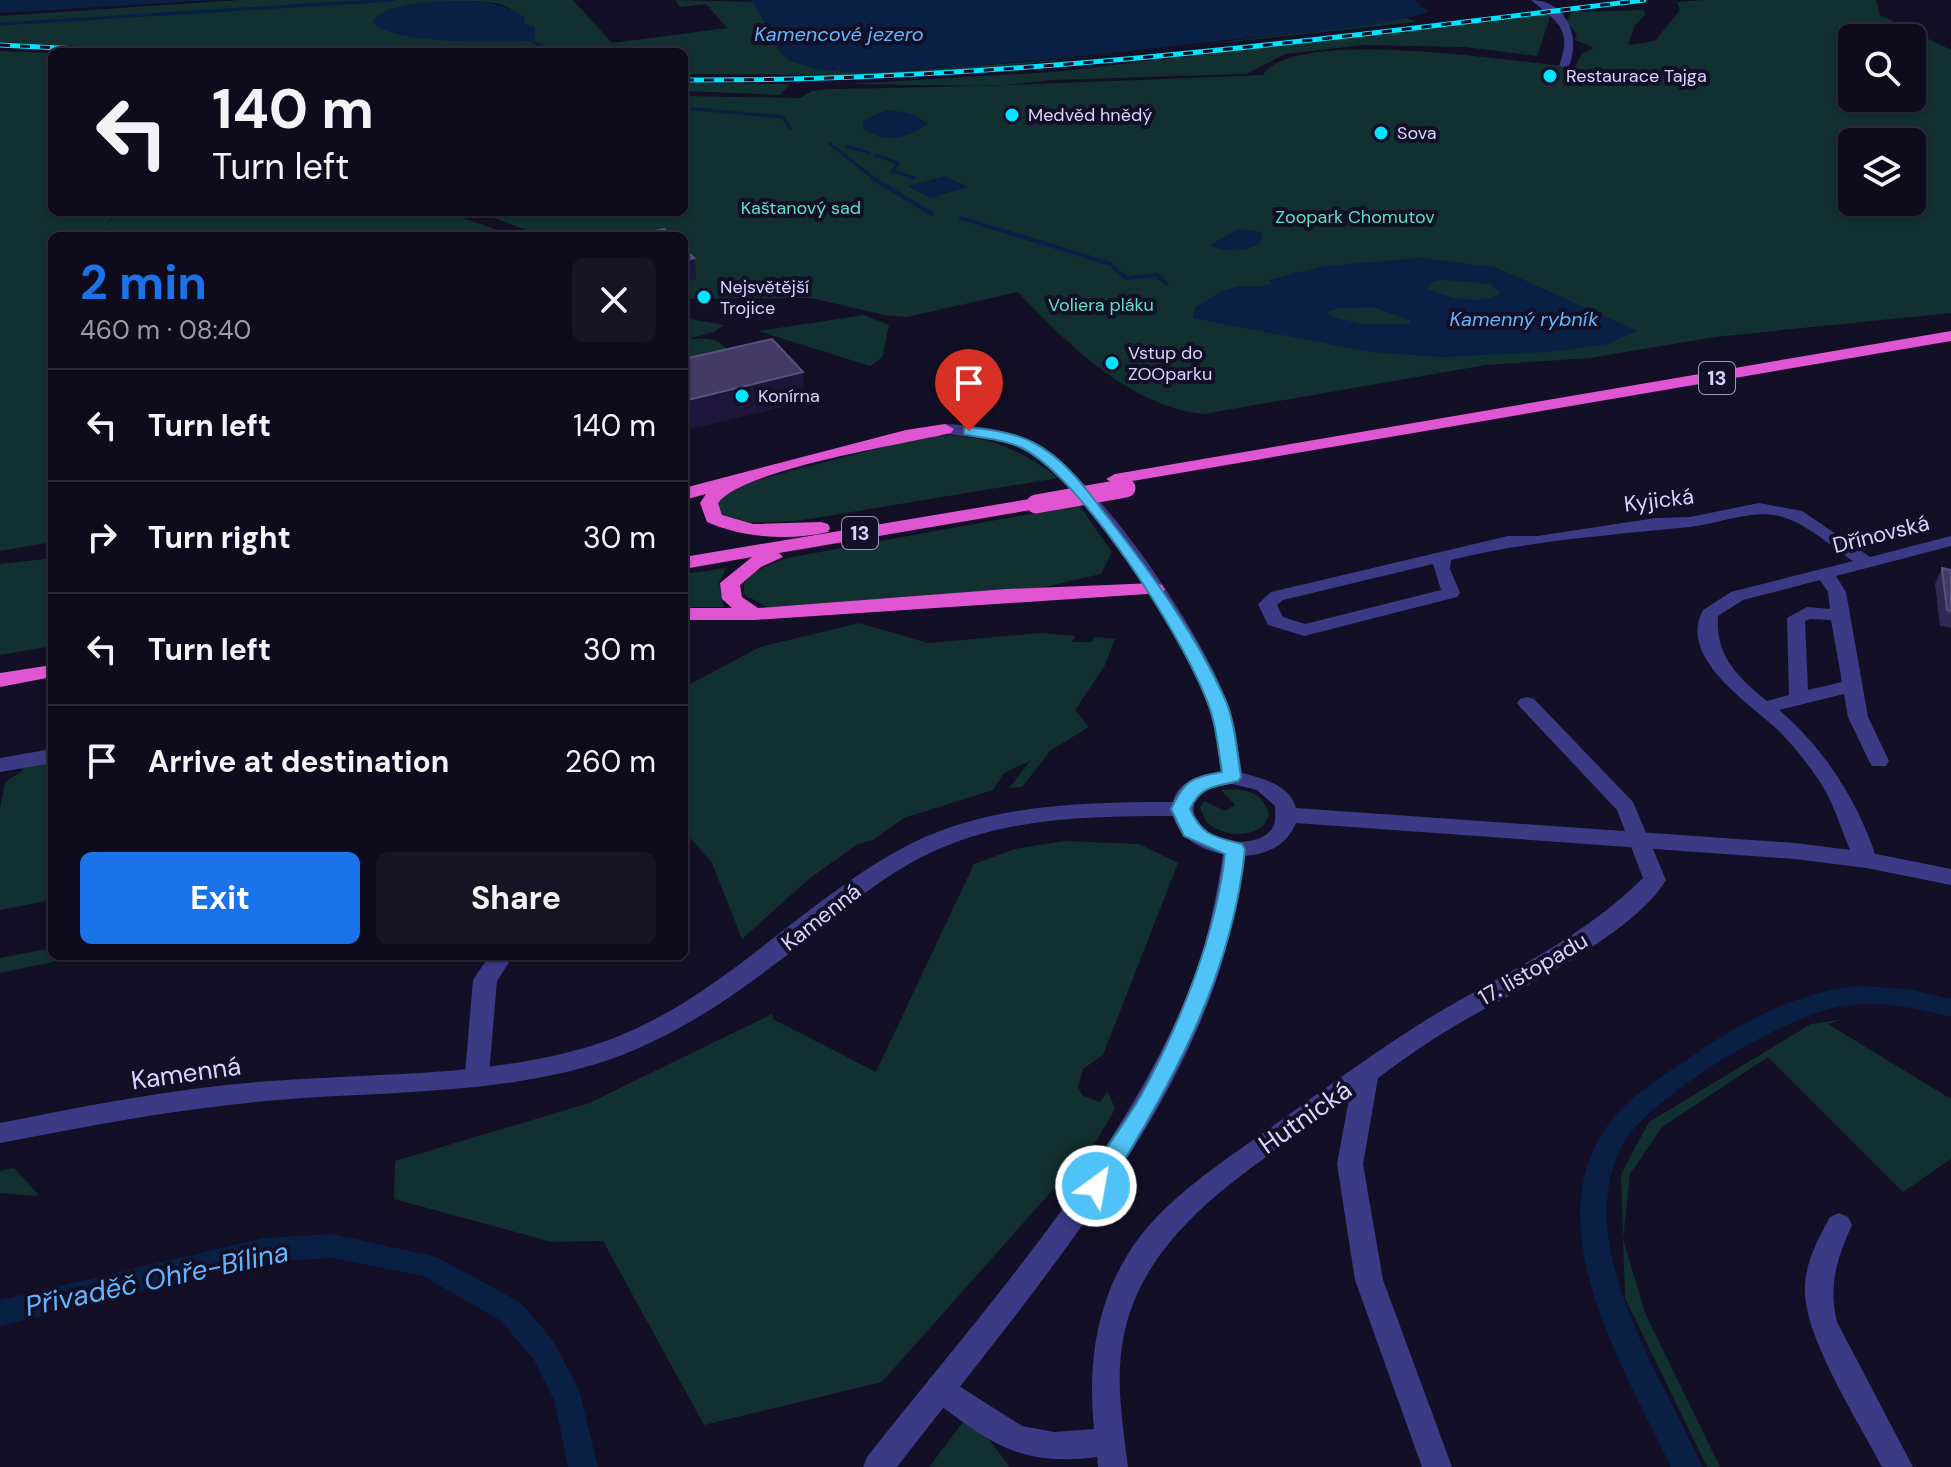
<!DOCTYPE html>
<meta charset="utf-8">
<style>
:root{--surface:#0e0b1c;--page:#171425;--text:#f1f3f6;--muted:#9b9ba3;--line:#2e2b3b;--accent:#1a73e8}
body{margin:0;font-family:"DM Sans",sans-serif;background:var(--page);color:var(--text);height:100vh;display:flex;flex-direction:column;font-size:30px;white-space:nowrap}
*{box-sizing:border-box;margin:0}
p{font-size:26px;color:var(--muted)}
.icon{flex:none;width:44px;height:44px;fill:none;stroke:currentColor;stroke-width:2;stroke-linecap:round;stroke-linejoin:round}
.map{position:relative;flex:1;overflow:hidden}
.drawer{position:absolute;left:48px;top:232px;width:640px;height:728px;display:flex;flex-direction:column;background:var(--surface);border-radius:12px;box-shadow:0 2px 6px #0004,0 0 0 2px var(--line)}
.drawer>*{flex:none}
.guide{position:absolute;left:48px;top:48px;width:640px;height:168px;border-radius:12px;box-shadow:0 2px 6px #0004,0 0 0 2px var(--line);background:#0e0b1c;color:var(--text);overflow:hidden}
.controls{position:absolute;left:1838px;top:24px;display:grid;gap:16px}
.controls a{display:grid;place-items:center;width:88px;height:88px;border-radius:12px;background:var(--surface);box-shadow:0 2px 6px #0004,0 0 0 2px var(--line);font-size:40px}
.pin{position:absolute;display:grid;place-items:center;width:68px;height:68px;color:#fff;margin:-82px -34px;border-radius:50% 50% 50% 0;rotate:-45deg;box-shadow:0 0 8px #0007}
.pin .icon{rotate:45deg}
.me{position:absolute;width:88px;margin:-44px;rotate:32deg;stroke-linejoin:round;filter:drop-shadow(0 0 6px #0008)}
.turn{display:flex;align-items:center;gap:28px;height:168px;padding:0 32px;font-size:36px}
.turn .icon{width:104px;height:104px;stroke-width:2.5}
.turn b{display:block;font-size:56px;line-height:68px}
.round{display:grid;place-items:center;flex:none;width:84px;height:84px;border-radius:12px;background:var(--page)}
.headline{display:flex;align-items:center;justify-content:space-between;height:136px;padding:0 32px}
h1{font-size:48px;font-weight:700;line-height:60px;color:var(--accent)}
.button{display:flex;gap:16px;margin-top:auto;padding:16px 32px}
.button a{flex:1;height:92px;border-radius:12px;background:var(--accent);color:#fff;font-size:32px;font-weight:700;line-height:92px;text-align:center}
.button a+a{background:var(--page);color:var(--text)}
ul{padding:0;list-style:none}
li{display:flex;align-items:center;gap:24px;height:112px;padding:0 32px;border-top:2px solid var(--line)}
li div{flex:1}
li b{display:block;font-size:30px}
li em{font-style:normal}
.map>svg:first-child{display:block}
.green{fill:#12302f;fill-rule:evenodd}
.water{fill:#0a1f44;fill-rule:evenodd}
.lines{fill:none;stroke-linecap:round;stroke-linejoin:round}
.stream-far1{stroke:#0a1f44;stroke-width:3}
.stream{stroke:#0a1f44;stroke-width:4}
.canal{fill:#0a1f44;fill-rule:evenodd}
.minor{fill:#3d3a85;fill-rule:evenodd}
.tertiary{fill:#3d3a85;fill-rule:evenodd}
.trunk{fill:#e055d1;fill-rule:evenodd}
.rail-casing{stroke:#00e5ff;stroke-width:5}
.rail{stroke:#130f26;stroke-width:3;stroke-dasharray:10;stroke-linecap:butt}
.trunk-bridge{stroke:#e055d1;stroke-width:19}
.wall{fill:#312854}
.shaded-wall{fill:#1d163a}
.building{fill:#433a66;stroke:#5a527e;stroke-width:2}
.route{fill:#4fc3f7;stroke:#337fa1;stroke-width:2}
.poi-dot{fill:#00e5ff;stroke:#130f26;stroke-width:3}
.labels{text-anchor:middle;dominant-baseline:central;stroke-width:8;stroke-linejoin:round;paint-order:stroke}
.far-poi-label{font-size:18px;fill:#d9d4ff;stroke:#130f26;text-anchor:start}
.far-park-label{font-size:18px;fill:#5fe0c0;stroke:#130f26}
.far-water-label{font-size:20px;font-style:italic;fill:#62b6ff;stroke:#130f26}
.shield{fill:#130f26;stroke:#9e99be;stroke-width:2}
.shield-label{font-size:20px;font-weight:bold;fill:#d9d4ff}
.street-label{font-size:22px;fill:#d9d4ff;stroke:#130f26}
.near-street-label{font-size:26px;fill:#d9d4ff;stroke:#130f26}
.near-water-label{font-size:28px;font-style:italic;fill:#62b6ff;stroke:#130f26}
</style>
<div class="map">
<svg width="1951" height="1467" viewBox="0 0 1951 1467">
<rect width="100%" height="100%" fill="#130f26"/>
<!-- green -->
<path class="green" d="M240,0H573L612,43L727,28L706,4L680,7L675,0L753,2L791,61C848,79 912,70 971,66C1116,57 1262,39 1405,17L1416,22L969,70L844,75L684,74V52H201L0,42V16ZM458,1C503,2 512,0 535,40L438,39L409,6Z
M1705,0H1876L1880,15L1951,50V313L1715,337L1590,358L1486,365L1203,414C1130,406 1067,344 1018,292L907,317L884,315L811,298L684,299V236H541L479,212H684V96L800,98L812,91L829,89C974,87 1118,81 1263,75C1294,25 1519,63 1575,67L1582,53L1594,48L1575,40L1577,34L1566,22L1572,12L1644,10L1645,15L1635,25L1628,45L1655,41L1680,10L1677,2ZM1852,38H1912V98H1852ZM1852,142H1912V202H1852Z
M1551,14L1537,56L1465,47L1362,45L1285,54L1246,74L1052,80L993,86L845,84L1054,72Z
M0,51L52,53V212H115L106,225L117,212H447L514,236H52V542L0,551Z
M684,83L790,84L780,95L684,91Z
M864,315L889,325L882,358L870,366L758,331Z
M684,318L724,325L714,332L688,339C707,338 724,337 730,357L684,372Z
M944,435C989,436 1024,451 1058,478L797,521L745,523L725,517L716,506L719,497L750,482L909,440Z
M1079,505L1112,552L1101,574L1040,588L767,607L743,594L746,575L787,558Z
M52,558V646L0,655V564Z
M726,568L719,583L724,607H684V574Z
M859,623L928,643L1041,633L1075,636L1072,642H1092L1095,637L1115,639L1104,667L1075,710L1089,727L1051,750L1022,787L1009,788L1030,761L1004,773L993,790L904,818L873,840L858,844L810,878L742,939L712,863L684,831V682L690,684L760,647Z
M52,760V900L0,910V808L5,782L23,770L21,766Z
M1221,790C1241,787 1265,792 1269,815L1264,825C1246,839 1224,836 1206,822L1200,807L1204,801L1225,811L1235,805Z
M1064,841L1139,844L1178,863L1103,1055L1083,1069L1078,1088L1083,1096L1100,1102L1108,1091L1115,1109L1097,1140L882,1382L704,1425L603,1241L552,1242L394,1199L395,1161L589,1103L772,1014L773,1019L876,1072L974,864L1015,849Z
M52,948V956H82L0,973V958Z
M1845,1019L1828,1024L1951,1099V1159L1903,1192L1768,1057L1662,1127L1630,1174L1623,1239L1645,1313L1720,1467H1707L1625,1298L1621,1174L1649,1122L1811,1024Z
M14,1168L38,1194L36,1196L0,1193V1171Z
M969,1414L1010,1467H929Z"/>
<!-- water -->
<path class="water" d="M0,0H215L0,13Z
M750,0H1414L1429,12C1367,31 1283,34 1218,41C1125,52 1033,62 939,68C894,71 838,79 794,62C771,54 768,18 750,0Z
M458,1C485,1 501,3 524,17L525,24L535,27V40C508,43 386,45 373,21C391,0 433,3 458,1Z
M888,110L909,113L928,123C906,140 885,144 863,128V120Z
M945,176L968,187L930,198L908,186Z
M1239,229L1262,232L1261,242C1249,252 1223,253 1210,245Z
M1421,258L1495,267L1637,331L1607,344L1548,352L1441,357L1370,352L1193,318L1195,308C1208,299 1227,286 1245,286C1255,286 1261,287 1272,284L1269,280L1324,266ZM1446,280L1490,284L1500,293C1483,306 1445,298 1427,288L1435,281ZM1373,307L1410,320L1409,324H1363L1329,316L1328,312L1339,308Z"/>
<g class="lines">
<!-- stream-far1 -->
<path class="stream-far1" d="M0,24L393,0
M528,39L553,52
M684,108L783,117L790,129
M829,143L876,180
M846,146L869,153
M875,155L899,163L892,171L914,178"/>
<!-- stream -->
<path class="stream" d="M872,178L932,214
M961,218L1111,264
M1114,268L1126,278L1157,275L1167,284"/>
<!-- canal -->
<path class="canal" d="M1860,986L1907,989L1951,999V1017C1916,1008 1879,1000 1843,1006C1785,1015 1655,1093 1624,1142C1610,1166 1605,1198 1607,1225C1615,1314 1668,1387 1702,1467H1671C1626,1371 1534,1227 1608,1125C1628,1097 1661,1077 1688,1059C1739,1023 1797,991 1860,986Z
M332,1234L437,1257L521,1303L554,1342L579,1390L598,1467H568L555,1402L534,1360L501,1321L423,1276L332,1258L264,1262L0,1326V1300L264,1238Z"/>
<!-- minor -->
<path class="minor" d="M1531,0C1567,0 1582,39 1568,68L1559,66C1573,28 1557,22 1531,0Z
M1759,503L1802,511L1870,557L1951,536V546L1836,576L1846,592L1868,717L1889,761L1886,766H1872L1869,761L1848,717L1844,694L1779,710C1825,749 1859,803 1877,860L1874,865H1858C1843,840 1838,810 1820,782C1808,764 1794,746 1778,730C1750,703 1677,658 1703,610L1731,592L1853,561C1833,548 1813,529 1791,520C1758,505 1722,524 1689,527C1609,535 1528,541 1451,560L1450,569L1460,593L1457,597L1304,636L1268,625L1258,604L1271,592L1508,536H1537L1656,518L1690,517ZM1433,564L1441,590L1305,624L1283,617L1277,605L1283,600ZM1820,580L1828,592L1830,609L1807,607L1787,618L1789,695L1767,701C1738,677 1715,656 1718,616L1743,600ZM1810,619L1831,620L1842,682L1808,690L1805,621Z
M1527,697L1534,699L1633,802L1666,880C1634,934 1520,988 1465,1020C1435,1037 1406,1057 1378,1078L1363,1164L1383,1280L1452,1467H1422L1355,1280L1337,1164L1349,1099C1261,1163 1139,1227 1122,1346C1116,1386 1123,1427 1128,1467H1098L1097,1457C1018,1467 990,1442 930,1398L925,1388L930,1378L940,1374L1022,1426L1054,1432L1094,1429C1088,1368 1095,1307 1128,1254C1158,1205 1211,1170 1257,1137C1313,1098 1368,1056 1426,1020C1501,974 1580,941 1643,878L1617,810L1520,707L1517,703L1520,699Z
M52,749V763L0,772V758Z
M489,956H513L497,981L489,1074L486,1081L477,1084L468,1081L465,1074L473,980Z
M1839,1213L1848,1217L1852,1225C1837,1258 1828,1286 1837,1322L1913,1467H1882C1859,1422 1802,1335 1805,1286C1806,1261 1818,1239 1830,1217Z"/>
<!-- tertiary -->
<path class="tertiary" d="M945,424C974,426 1008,428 1035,443C1099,478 1204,636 1229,706C1236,728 1238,750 1242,773C1262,778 1290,785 1296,808L1795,843L1866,852L1951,869V885L1866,868L1795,859L1296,823C1287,845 1268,854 1245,856C1239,894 1232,931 1220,969C1165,1144 1008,1322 897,1467H863L867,1457C982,1311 1132,1147 1196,972C1209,934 1217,894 1223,854C1201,850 1180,839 1173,816C1090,816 1004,817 928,854C884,875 847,907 810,937C744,989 677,1039 596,1064C489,1096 376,1091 266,1101C176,1109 88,1126 0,1143V1123C90,1105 180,1087 272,1081C378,1073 491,1077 594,1045C713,1007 792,909 899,850C982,804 1080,802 1173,802C1177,781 1202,775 1221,772C1218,750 1216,727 1209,706C1184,634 1090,487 1023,449C997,435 967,439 939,432L937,429ZM1232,784L1257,790L1275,806C1275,812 1276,820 1274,825C1262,852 1206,844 1195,820C1193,814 1194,806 1194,800L1208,788Z"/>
<!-- trunk -->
<path class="trunk" d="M1951,331V341L1115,484L1106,479L1115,474Z
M945,424L954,429L951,433C905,444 743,469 718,503L722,515L753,524L821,522L828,524L830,528L828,532C790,541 743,538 707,522L700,503L706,494L684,500V488L906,430Z
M1036,498L1045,504L1043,508L779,553L783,557L761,567L740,585L742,597L758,608L1007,589L1155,583L1162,585L1165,589L1162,593L754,620H684V608H732L722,599L720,583L752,557L684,569V557Z
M52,665V677L0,687V673Z"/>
<!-- rail casing -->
<g class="rail-casing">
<path id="rail" d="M0,45L140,52
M684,80C1007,82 1324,39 1644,0"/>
</g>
<!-- rail -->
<use href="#rail" class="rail"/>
<!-- trunk-bridge -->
<path class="trunk-bridge" d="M1036,504L1126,488"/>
</g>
<!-- wall -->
<path class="wall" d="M1942,568L1951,570V628L1940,626L1935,584Z"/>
<!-- shaded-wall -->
<path class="shaded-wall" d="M694,258L696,279L684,282V261Z
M803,372L805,402L684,431V401Z"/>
<!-- building -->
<path class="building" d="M664,229L671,236H647L644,233Z
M684,249L694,258L684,261Z
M772,339L803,372L684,401V359Z
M1942,568L1951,570V611L1947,610Z"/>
<!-- route -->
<path class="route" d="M969,427C990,430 1014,432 1034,443C1067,460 1087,491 1110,520C1154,577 1195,633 1225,699C1235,722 1237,752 1241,777L1238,781C1215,787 1201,785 1190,809C1202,836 1215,837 1242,844L1245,849C1233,975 1170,1088 1104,1193L1096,1196L1087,1193L1084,1186C1099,1155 1123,1127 1140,1097C1179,1027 1216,935 1225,854L1184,836L1171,809C1185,780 1190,778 1222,772C1218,749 1216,722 1207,701C1183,637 1082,478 1022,448C1004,439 983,439 964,434V428Z"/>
<!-- markers -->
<g class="poi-dot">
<circle cx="1550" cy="76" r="8"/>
<circle cx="1012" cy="115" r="8"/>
<circle cx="1381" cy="133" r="8"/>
<circle cx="704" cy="297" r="8"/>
<circle cx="1112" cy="363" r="8"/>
<circle cx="742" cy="396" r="8"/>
</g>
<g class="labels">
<!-- far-poi labels -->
<g class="far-poi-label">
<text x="1566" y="76">Restaurace Tajga</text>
<text x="1028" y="115">Medvěd hnědý</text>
<text x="1397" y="133">Sova</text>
<text x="720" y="287">Nejsvětější<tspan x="720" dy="21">Trojice</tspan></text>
<text x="1128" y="353">Vstup do<tspan x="1128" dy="21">ZOOparku</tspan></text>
<text x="758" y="396">Konírna</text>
</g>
<!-- far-park labels -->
<g class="far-park-label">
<text x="801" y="208">Kaštanový sad</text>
<text x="1355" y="217">Zoopark Chomutov</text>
<text x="1101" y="305">Voliera pláku</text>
</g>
<!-- far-water labels -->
<g class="far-water-label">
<text x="839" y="34">Kamencové jezero</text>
<text x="1524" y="319">Kamenný rybník</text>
</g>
<!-- shield labels -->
<g class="shield">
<rect x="1699" y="362" width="36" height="32" rx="6"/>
<rect x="842" y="517" width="36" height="32" rx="6"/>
</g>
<g class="shield-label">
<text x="1717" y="378">13</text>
<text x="860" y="533">13</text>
</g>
<!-- street labels -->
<g class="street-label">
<text transform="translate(1659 500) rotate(-7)">Kyjická</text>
<text transform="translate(1881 534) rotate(-14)">Dřínovská</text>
<text transform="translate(821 917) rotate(-38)">Kamenná</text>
<text transform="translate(1533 969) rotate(-30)">17. listopadu</text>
</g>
<!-- near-street labels -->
<g class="near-street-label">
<text transform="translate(186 1073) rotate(-8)">Kamenná</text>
<text transform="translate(1305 1117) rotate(-35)">Hutnická</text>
</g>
<!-- near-water labels -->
<g class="near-water-label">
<text transform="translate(157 1279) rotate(-12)">Přivaděč Ohře-Bílina</text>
</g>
</g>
</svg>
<div class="controls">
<a><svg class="icon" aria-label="search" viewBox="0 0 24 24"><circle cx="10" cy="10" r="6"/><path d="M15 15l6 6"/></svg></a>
<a><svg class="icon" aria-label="layers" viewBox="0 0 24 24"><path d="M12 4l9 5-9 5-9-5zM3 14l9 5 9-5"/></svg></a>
</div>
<div class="pin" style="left:969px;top:431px;background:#d93025"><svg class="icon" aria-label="arrive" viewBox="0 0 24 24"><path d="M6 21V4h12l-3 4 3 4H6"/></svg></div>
<svg class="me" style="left:1096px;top:1186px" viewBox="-20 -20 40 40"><circle r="17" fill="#4fc3f7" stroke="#fff" stroke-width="3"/><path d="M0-11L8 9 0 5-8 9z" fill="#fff"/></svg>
<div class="guide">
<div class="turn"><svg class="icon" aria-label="left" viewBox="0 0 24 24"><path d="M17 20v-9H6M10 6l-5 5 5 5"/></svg><div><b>140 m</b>Turn left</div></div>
</div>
<section class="drawer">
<div class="headline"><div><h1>2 min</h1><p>460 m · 08:40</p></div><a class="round"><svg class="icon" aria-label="close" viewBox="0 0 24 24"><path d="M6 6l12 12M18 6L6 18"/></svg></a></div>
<ul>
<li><svg class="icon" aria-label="left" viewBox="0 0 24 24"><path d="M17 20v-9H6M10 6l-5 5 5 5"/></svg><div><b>Turn left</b></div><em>140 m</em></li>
<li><svg class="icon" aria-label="right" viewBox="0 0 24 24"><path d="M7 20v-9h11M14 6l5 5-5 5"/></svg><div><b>Turn right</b></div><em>30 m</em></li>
<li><svg class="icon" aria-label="left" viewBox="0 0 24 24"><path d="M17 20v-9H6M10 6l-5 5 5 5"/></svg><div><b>Turn left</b></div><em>30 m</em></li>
<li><svg class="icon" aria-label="arrive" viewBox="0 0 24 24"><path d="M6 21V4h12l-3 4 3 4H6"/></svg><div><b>Arrive at destination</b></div><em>260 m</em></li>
</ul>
<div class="button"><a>Exit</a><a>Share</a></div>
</section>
</div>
